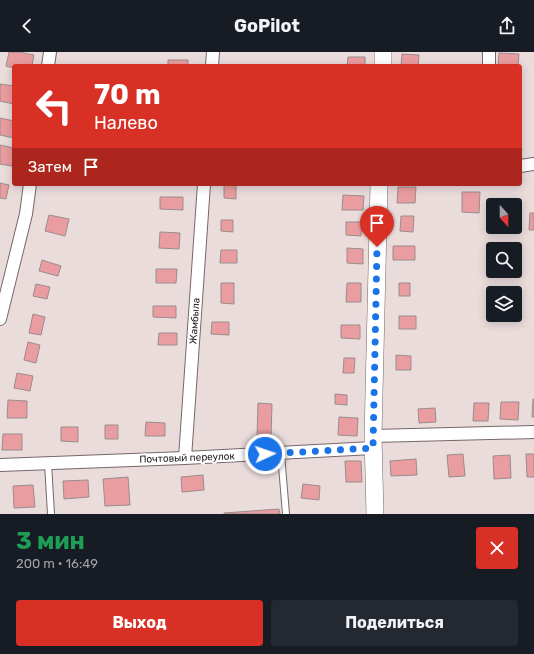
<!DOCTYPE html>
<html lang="ru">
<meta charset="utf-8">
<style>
:root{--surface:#171b24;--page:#242831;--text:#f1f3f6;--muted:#9ea1a6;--accent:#d93025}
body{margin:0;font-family:Rubik,sans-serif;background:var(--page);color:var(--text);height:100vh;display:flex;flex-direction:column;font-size:15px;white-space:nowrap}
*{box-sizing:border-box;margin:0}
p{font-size:13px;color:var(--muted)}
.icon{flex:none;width:22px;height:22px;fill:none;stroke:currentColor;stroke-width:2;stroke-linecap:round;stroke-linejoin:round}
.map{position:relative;height:462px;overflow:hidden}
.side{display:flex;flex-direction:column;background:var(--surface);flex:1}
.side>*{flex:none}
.banner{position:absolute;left:12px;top:12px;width:510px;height:122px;border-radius:4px;box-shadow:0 2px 10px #0003;background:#d93025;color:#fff;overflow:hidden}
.needle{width:26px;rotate:159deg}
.fabs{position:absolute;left:486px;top:146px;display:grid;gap:8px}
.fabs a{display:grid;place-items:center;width:36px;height:36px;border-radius:4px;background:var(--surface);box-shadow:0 2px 10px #0003;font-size:20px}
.pin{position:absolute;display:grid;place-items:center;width:34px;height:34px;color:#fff;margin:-41px -17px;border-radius:50% 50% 50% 0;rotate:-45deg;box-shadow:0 0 4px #0007}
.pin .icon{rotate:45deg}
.me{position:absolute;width:44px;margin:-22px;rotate:87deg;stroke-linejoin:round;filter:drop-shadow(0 0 3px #0008)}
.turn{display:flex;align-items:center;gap:14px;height:84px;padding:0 16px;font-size:18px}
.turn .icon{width:52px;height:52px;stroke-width:2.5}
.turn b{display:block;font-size:28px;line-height:34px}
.then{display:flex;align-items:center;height:38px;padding:0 16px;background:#0003;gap:8px;font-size:15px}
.round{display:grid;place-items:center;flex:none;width:42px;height:42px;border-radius:4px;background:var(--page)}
.headline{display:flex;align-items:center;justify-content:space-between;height:68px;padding:0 16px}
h1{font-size:24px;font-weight:700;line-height:30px;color:#1e9e55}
.primary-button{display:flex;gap:8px;margin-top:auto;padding:8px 16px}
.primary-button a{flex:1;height:46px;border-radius:4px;background:var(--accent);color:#fff;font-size:16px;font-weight:700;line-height:46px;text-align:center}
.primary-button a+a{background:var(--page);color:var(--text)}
header{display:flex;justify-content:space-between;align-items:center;height:52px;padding:0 16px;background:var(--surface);font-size:18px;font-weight:700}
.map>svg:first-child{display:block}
.building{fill:#ea9da1;stroke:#9a8c8d}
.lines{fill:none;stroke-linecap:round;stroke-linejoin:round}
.lane-casing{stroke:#766869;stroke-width:8}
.street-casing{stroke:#766869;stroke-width:14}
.secondary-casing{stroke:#766869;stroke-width:18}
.lane{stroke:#fff;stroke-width:6}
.street{stroke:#fff;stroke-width:12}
.secondary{stroke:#fff;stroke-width:17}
.route{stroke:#1a73e8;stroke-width:7;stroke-dasharray:0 12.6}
.labels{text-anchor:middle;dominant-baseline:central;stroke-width:4;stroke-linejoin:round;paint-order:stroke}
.street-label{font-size:10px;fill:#1e1919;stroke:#fff}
</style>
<header><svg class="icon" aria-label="back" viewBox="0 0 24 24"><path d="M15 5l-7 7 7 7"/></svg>GoPilot<svg class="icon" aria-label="share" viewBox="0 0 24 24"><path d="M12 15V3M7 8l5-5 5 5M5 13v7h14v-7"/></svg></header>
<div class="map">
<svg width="534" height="462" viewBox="0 0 534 462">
<rect width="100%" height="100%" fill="#ebdcdc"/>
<!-- building -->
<path class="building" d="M9,0H19L34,3L32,14H14V16L6,14Z
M499,1L519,2L518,14H498Z
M402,2L419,3L418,14H401Z
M348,5H365V14H347Z
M168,8H188V14H168Z
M0,32L14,34V52L0,49Z
M0,66L14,69V86L0,83Z
M0,93L14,96V106L12,114L0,112Z
M0,131L9,133L6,147L0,146Z
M345,132H364V133H345Z
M224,133L236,134V147L224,146Z
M398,135H416L415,151H397Z
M462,140H480L479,161L462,160Z
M343,143L364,144L363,158H342Z
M160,145H183V158L160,157Z
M530,161H534V178H529Z
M49,163L69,167L65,184L45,179Z
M401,164H414L413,180L400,179Z
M221,168H233V180L221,179Z
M346,170H362L361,184L346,183Z
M500,175H513V176H500Z
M160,180L180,181L179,197L159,196Z
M393,194H415V208H393Z
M347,196L363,197V212L347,211Z
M221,198H237V211H220Z
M42,208L61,214L58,224L39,219Z
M156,217H177L176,231H156Z
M221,231H234V252L221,251Z
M347,231H361V250H346Z
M399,231H410V244H399Z
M36,232L50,235L47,247L33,244Z
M153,254H176V266L153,265Z
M33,262L45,265L41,283L29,281Z
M399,264H416V277H399Z
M212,270H229V283L211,282Z
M341,273H360V287L341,286Z
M159,281H177V293H158Z
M28,290L40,293L36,311L24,308Z
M396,303L411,304V318H396Z
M344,306H355L354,321H343Z
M17,321L33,324L30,339L14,336Z
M335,342L347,343V353L335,352Z
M533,347H534V365H532Z
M8,348L27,349V366H7Z
M501,350H519L518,368L500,367Z
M258,351L272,352L271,386L257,385Z
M474,351H489L488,369H473Z
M435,356L436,370L419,371L418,357Z
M339,365L358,366L357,384L338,383Z
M146,370L165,371V384H145Z
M105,373H118V387H105Z
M61,375H78V390L61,389Z
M3,382H22V398H2Z
M463,402L465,424L449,425L447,403Z
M526,402H534V425H527Z
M510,403L511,426L494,427L493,404Z
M416,407L417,423L391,424L390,409Z
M345,409H361L362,430H346Z
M203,423L204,438L182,440L181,425Z
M128,425L130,453L105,454L103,427Z
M88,428L89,445L64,447L63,429Z
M303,432L320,434L319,448L301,446Z
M33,433L35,455L14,456L13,434Z
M279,457L280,462H224V461Z"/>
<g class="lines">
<!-- lane casing -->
<g class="lane-casing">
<path id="lane" d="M281,402L286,462
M48,411L51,462"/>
</g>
<!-- street casing -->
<g class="street-casing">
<path id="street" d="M48,14L50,0
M212,14L213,0
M489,14V0
M520,114L534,112
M0,267L26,162L30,132
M373,384L534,380
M185,406L204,132
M0,413L185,406L373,396"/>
</g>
<!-- secondary casing -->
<g class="secondary-casing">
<path id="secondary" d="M383,14V0
M375,462L373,384L379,132"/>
</g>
<!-- lane -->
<use href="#lane" class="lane"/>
<!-- street -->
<use href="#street" class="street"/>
<!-- secondary -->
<use href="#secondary" class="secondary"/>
</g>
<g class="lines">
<!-- route -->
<path class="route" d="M265,402L373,396L377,195"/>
</g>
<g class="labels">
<!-- street labels -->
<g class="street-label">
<text transform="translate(195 269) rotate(-86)">Жамбыла</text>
<text transform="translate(187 406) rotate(-2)">Почтовый переулок</text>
</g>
</g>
</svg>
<div class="fabs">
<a><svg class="needle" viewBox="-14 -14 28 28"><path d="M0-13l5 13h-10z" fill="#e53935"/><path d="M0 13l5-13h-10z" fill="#9ea1a6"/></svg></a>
<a><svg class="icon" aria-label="search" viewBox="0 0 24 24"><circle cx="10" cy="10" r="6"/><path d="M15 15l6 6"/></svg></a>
<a><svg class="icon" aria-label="layers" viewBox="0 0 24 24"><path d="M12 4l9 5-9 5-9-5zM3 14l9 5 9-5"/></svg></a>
</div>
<div class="pin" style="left:377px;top:195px;background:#d93025"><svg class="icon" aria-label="arrive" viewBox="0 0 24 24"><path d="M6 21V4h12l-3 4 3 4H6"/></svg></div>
<svg class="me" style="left:265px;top:402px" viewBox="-20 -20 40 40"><circle r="17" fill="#1a73e8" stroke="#fff" stroke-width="3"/><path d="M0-11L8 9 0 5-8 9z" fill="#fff"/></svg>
<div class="banner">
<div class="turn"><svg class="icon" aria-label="left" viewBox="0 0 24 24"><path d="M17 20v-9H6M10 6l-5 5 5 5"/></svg><div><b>70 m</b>Налево</div></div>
<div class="then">Затем<svg class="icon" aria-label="arrive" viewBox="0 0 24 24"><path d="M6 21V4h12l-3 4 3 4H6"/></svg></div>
</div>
</div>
<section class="side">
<div class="headline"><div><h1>3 мин</h1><p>200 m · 16:49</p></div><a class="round" style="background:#d93025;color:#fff"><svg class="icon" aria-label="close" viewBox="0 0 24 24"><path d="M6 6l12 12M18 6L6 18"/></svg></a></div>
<div class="primary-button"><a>Выход</a><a>Поделиться</a></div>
</section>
